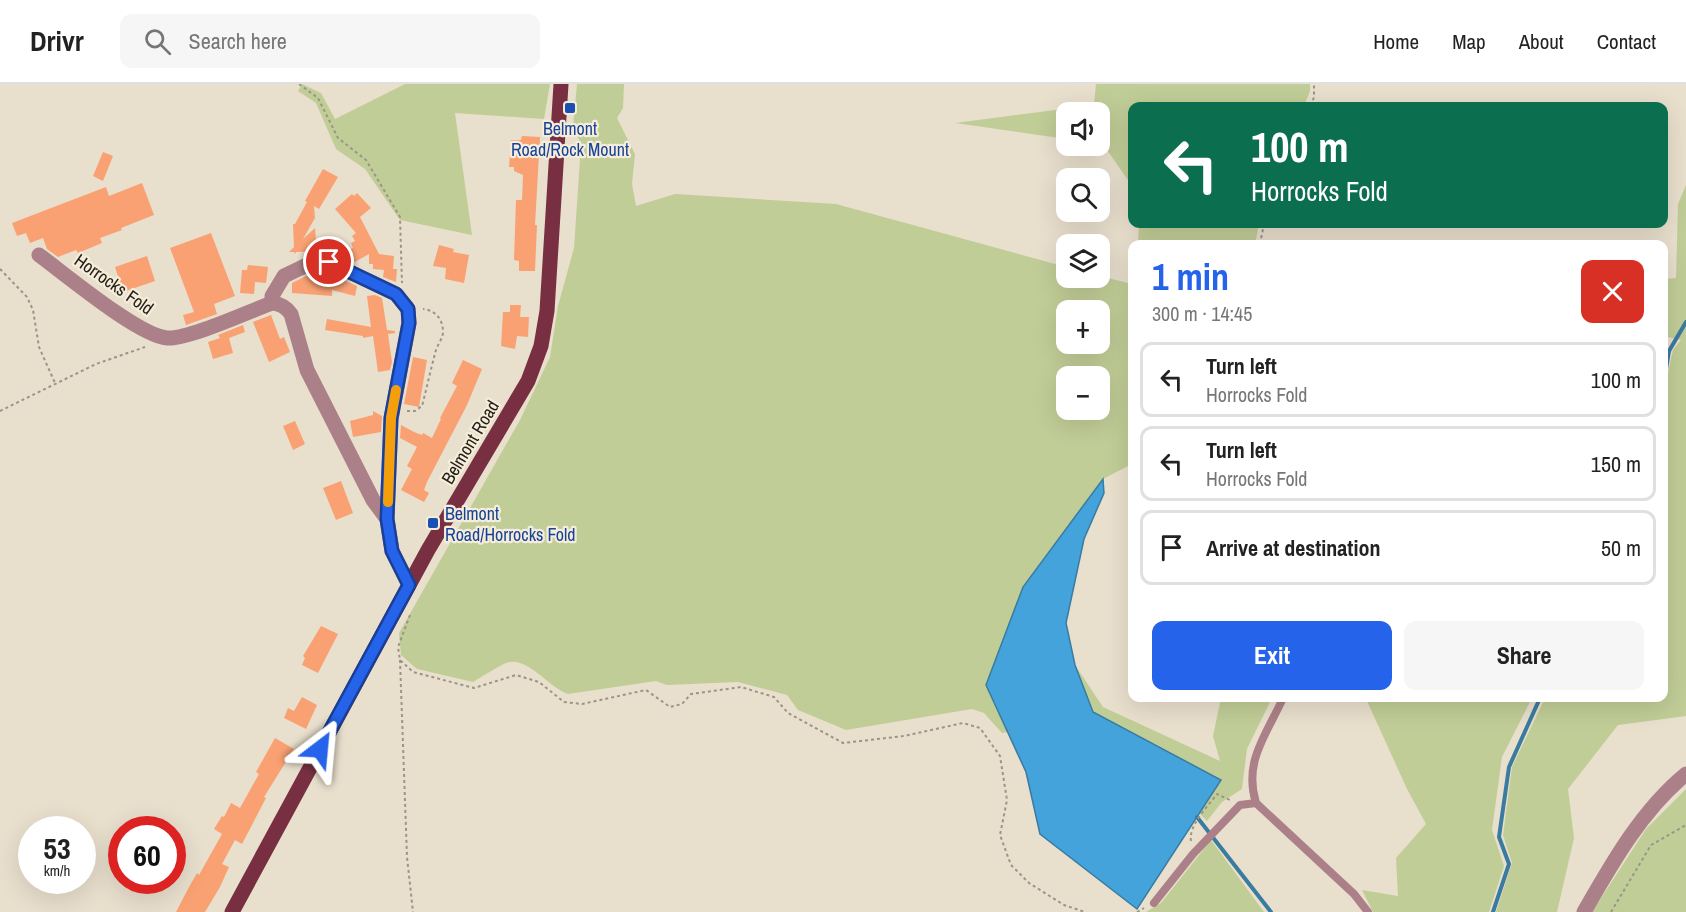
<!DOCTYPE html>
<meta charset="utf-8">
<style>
:root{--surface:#fff;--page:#f6f6f6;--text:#222;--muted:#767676;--line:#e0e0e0;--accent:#2563eb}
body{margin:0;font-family:"Archivo Narrow",sans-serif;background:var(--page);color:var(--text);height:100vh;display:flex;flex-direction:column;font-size:22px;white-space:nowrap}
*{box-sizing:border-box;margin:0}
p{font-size:20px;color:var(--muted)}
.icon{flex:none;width:33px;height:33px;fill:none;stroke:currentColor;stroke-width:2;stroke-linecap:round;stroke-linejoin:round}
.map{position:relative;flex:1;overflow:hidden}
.panel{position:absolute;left:1128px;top:156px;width:540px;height:462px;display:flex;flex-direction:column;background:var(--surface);border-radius:12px;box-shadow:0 6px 24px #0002}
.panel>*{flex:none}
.top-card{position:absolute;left:1128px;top:18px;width:540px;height:126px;border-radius:12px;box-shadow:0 6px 24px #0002;background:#0b6e4f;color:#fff;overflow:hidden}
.tools{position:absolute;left:1056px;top:18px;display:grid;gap:12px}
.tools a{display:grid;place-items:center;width:54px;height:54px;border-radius:12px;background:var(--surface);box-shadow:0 6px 24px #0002;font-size:30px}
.speed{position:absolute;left:18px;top:732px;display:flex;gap:12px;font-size:30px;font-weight:700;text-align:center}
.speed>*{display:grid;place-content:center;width:78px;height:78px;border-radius:50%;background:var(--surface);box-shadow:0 6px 24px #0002;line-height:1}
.speed small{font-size:15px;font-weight:400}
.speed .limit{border:9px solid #d22;background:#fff;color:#111}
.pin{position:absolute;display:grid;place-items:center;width:51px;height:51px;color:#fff;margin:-26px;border:3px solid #fff;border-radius:50%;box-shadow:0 2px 6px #0007}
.me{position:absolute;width:66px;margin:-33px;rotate:29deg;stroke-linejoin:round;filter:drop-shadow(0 0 4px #0008)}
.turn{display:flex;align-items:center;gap:21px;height:126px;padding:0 24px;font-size:27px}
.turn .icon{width:78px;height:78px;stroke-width:2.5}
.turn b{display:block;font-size:42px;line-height:51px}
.round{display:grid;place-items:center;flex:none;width:63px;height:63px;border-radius:12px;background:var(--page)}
.headline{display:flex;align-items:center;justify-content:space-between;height:102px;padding:0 24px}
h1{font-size:36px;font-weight:800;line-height:45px;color:var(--accent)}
.cta{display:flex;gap:12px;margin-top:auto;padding:12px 24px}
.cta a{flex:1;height:69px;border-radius:12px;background:var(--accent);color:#fff;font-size:24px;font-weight:800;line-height:69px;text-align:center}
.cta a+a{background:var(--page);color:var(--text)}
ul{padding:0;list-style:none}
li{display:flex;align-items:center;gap:18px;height:75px;margin:0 12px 9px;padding:0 12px;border:3px solid var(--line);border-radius:12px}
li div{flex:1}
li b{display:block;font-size:22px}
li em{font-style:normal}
header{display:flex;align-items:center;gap:36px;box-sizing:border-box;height:84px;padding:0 30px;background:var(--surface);border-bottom:2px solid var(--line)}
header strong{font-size:28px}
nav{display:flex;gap:33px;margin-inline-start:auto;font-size:21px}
.search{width:420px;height:54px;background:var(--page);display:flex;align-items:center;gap:15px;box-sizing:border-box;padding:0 21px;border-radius:12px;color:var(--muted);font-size:22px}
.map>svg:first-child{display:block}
.green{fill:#c1cd97;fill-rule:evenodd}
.water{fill:#44a3db;stroke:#3a7ba0;stroke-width:1.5}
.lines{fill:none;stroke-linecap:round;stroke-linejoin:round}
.stream{stroke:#3a7ba0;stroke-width:4}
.building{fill:#f9a173}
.path{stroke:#9c9487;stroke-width:2;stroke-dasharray:3 3;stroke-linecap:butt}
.lane{stroke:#ac8088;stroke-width:8}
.street{stroke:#ac8088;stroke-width:15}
.primary{stroke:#772f41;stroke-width:15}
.route-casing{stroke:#184099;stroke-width:15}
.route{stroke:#2563eb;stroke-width:10}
.slow{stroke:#f59e0b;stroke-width:10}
.transit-dot{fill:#1a4fb4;stroke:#f6ecda;stroke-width:2}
.labels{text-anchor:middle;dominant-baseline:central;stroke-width:4.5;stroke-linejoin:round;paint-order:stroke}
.transit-label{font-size:18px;fill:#164399;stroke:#f6ecda}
.street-label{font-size:18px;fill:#221f18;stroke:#f6ecda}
</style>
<header>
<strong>Drivr</strong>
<div class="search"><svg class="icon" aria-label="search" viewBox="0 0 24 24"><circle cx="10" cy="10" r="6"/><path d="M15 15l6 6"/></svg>Search here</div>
<nav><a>Home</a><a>Map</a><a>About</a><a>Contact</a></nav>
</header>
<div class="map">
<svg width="1686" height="828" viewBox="0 0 1686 828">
<rect width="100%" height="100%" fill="#e9dfcd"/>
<!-- green -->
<path class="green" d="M302,0L321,9L335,35L405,0H550L544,35L455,29L472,151L400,136L365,85L336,65L316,19L298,7Z
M577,0H624L623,24L617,34L635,70L632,100L636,122L675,110L836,120L1066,183V194H1100V192L1132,200V380L1103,395L986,600L1008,648L1002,649L984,629L972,625L846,646L798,626L787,611L738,598L667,601L656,597L568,610C549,604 527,571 506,579C495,584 483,592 473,598L417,585L401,571L399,549L520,336L550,273L558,222L574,164L581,60L573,43ZM1066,226H1100V260H1066ZM1066,292H1100V326H1066Z
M1096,0H1310V7L1304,22H1132V102L1103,60H1100V28H1066V55L955,39L1094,21Z
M1686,101V632L1618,641L1568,705L1574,754L1557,828H1496L1512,779L1503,751L1512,683L1545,614H1664V308L1673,266L1681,256L1668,253L1664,267V195L1676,194L1678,120Z
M1139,140H1259L1255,160H1138Z
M1075,581L1103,623L1220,677L1213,652L1221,614H1272L1247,665L1242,705L1222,718L1207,737L1199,729L1220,695L1093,628Z
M1369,614H1532L1502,673L1492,746L1504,782L1489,828H1373L1362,806L1398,812L1396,774L1426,740L1407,705L1367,617Z
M1686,705V828H1592L1646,745Z
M1211,756L1264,828H1146L1161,819Z"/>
<!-- water -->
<path class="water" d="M1103,395L1104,409L1084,455L1066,539L1075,581L1093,628L1221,696L1137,825L1040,750L1026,688L986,601L1023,503Z"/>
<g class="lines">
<!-- stream -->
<path class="stream" d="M1664,297L1669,267L1686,238
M1197,733L1271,828
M1493,828L1509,780L1499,753L1509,683L1540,614"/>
</g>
<!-- building -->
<path class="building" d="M522,52L540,53L535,141H537L535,187H519V177L514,176L516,116H522L523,91L514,87V83H509L511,56H521Z
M103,68L113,72L103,97L93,92Z
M323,85L338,93L319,125L314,122L315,134L303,155L315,144L316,156H324L325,167L296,168L295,170L294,168H289L294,163L293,140H295L307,118L305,117Z
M142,99L154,131L121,144L122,146L100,154L102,159L78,169L76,166L58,173L47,165L43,154L30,159L26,149L17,152L12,139L106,103L109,112Z
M357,109L371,124L360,133L379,170L394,172L393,185H397L396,198L383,193L384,186L373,185V180H369V170L353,179L346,167L353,164L351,159L355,157L352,152L356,149L335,125L352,110L354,112Z
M211,149L235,212L214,220L217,230L186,241L183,231L194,228L170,164Z
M439,161L454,165L453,168L469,171L464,199L445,195L446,184L433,182Z
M147,172L155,197L123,208L115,183Z
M248,181L268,183L266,199L255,198L254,210L240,209L242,186H247Z
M306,192L335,194L348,198L357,202L355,212L332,206V212L292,209V199Z
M375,211L382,214L387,246L395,247V249L388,250L392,278L390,286L378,288L373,252L363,254V252L325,246L327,235L371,243L367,212Z
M510,221H521L520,233H529L528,253L517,252L515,265L501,262L503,228H510Z
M271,231L280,255L284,253L290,268L269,278L253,238Z
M243,241L245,248L229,254L233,269L213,275L208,258L220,254L218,251Z
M413,273L427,276L419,323L404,320Z
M463,276L482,285L467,321L427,398L424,406L429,409L424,418L401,406L412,385L407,382L417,363L400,354L401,341L414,348L422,351L423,349L432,354L441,335L440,334L457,302L452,299Z
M373,327L382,332L381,348L353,353L350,337L373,331Z
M295,337L305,360L293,366L283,342Z
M341,397L353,429L336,436L323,404Z
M321,542L338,550L318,589L302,581L305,574L303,572Z
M302,613L317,621L306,645L284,634L288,624L294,627Z
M275,654L294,665L264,713L266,714L242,760L235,756L222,780L229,783L220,803L205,828H176L189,803L197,789L199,791L222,750L214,745L222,732L224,733L231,719L240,724L259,690L256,688Z"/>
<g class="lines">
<!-- path -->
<path class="path" d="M299,0L318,14L338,54L366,76L400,133L402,199
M1311,22L1314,13V0
M1260,160L1264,140
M0,185L27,213L33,226L39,263L55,299
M0,327L96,280L145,263
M407,327H415L422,322C427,303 431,284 436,266C438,260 443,254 443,248C443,235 435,226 423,225
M410,531L398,563L400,576L413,588L474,604L516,591L539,598L564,618L582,620L646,606L670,623L682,620L691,610L741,603L774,613L788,629L843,659L904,652L963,639L980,644L1000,672L1007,716L1000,751L1011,781L1029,799L1064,821L1085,828
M400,576L407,773L413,828
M1191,757C1188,742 1208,722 1217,710L1230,716
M1137,828L1144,824
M1611,828L1651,761L1686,741"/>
<!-- lane -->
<path class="lane" d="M1283,614C1267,650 1243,677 1256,719L1354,810L1368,828
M1154,819L1193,770L1240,721L1256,719"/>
<!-- street -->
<path class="street" d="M39,171C65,190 139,252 167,254C187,256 250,227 272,219C281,220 286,223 291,230L307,286L373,416L387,435
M272,219V212L284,192L309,180L329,178L396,210L408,225L409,239L391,335L387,435L392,467L409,501
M1584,828C1612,779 1642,726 1686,690"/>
<!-- primary -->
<path class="primary" d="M232,828L428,466L528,297L541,262L547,227L561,0"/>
</g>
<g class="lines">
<!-- route casing -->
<g class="route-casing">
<path id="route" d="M320,665L409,501L392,467L387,435L391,334L409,239L408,225L396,210L329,178"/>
</g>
<!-- route -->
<use href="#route" class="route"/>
<!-- slow -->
<path class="slow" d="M388,418L391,334L396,306"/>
</g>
<!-- markers -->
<g class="transit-dot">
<rect x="564" y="18" width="12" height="12" rx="3"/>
<rect x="427" y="433" width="12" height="12" rx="3"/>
</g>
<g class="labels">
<!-- transit labels -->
<g class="transit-label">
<text x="570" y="44">Belmont<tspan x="570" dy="21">Road/Rock Mount</tspan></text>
<text x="445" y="429" text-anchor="start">Belmont<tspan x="445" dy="21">Road/Horrocks Fold</tspan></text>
</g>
<!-- street labels -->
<g class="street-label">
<text transform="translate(114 200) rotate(35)">Horrocks Fold</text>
<text transform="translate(470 358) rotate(-59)">Belmont Road</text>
</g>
</g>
</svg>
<div class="tools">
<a><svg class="icon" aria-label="sound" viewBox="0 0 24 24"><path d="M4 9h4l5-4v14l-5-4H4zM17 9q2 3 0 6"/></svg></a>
<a><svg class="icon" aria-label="search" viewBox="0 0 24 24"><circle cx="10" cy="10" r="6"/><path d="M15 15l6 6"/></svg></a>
<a><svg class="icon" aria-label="layers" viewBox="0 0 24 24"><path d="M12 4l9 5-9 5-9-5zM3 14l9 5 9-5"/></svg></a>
<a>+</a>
<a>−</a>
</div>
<div class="speed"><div>53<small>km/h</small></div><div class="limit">60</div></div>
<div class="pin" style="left:329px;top:178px;background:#d93025"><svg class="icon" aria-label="arrive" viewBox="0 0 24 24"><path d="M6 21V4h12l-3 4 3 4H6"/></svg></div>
<svg class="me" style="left:320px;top:665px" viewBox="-20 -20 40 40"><path d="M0-17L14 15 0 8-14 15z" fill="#2563eb" stroke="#fff" stroke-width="4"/></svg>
<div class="top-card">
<div class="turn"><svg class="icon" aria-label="left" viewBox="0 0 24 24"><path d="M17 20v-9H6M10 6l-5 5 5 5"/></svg><div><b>100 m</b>Horrocks Fold</div></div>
</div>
<section class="panel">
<div class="headline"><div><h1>1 min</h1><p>300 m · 14:45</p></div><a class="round" style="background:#d93025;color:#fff"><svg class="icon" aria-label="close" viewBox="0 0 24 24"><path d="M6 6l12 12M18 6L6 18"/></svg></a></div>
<ul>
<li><svg class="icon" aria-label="left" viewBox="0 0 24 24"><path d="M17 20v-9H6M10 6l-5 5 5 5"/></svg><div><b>Turn left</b><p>Horrocks Fold</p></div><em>100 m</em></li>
<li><svg class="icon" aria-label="left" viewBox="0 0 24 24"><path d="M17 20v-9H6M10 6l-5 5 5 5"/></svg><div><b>Turn left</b><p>Horrocks Fold</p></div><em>150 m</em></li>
<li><svg class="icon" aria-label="arrive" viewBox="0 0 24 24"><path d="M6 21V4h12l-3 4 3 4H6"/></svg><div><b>Arrive at destination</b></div><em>50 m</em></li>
</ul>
<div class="cta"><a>Exit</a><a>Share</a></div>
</section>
</div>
